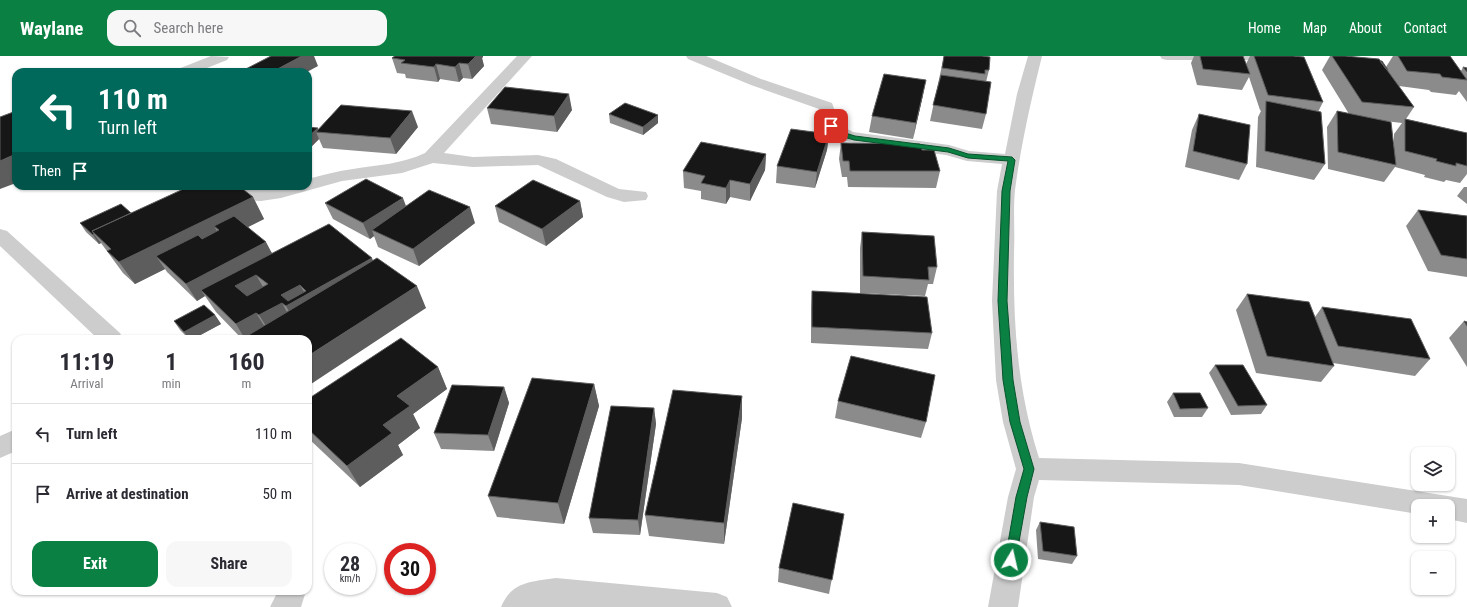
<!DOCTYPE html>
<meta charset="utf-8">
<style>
:root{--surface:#fff;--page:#f7f7f7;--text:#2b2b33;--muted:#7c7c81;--line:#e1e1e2;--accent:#0b8043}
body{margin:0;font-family:"Roboto Condensed",sans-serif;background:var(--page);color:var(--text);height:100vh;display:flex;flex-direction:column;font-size:15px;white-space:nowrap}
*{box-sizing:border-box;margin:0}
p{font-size:13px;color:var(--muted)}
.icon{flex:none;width:22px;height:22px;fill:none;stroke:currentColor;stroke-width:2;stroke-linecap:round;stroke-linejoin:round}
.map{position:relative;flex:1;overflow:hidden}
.sheet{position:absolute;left:12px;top:279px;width:300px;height:260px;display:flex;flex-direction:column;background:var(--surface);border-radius:12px;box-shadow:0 1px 3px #0004}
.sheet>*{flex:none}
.guide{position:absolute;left:12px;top:12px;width:300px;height:122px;border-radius:12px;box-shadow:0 1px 3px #0004;background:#00695c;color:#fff;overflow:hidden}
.buttons{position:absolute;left:1411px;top:391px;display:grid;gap:8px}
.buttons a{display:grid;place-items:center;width:44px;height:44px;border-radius:8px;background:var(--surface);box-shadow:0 1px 3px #0004;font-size:20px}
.speed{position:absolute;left:324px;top:487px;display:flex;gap:8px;font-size:20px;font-weight:700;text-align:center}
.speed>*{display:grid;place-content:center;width:52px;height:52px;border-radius:50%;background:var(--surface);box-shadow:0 1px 3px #0004;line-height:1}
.speed small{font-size:10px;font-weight:400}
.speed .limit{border:6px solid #d22;background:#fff;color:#111}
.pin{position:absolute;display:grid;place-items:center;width:34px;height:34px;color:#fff;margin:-17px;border-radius:8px;box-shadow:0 2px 6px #0006}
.me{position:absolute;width:44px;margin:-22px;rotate:9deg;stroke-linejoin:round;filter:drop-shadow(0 0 3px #0008)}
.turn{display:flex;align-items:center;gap:14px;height:84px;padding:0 20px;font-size:18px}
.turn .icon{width:52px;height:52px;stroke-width:2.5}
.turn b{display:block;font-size:28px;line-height:34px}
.then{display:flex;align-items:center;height:38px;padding:0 20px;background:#0003;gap:8px;font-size:15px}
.eta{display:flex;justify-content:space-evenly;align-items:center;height:68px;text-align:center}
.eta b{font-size:24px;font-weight:700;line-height:28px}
.primary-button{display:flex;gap:8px;margin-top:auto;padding:8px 20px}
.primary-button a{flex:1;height:46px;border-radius:12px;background:var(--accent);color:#fff;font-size:16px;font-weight:700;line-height:46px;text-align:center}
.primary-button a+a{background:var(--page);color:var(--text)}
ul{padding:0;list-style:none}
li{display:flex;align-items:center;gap:12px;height:60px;padding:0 20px;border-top:1px solid var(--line)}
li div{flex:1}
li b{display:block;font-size:15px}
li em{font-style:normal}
header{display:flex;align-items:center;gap:24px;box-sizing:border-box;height:56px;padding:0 20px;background:var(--accent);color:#fff}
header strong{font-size:19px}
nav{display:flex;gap:22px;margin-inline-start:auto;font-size:14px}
.search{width:280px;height:36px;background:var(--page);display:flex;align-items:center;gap:10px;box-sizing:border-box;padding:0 14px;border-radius:12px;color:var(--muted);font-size:15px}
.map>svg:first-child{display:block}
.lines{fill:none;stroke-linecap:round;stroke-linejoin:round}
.minor{fill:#cdcdcd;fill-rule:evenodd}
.wall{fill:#8b8b8b;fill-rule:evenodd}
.shaded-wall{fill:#5d5d5d}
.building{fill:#171717;stroke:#5d5d5d;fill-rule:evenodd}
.route{fill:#0b8043;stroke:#07532c}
</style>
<header>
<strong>Waylane</strong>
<div class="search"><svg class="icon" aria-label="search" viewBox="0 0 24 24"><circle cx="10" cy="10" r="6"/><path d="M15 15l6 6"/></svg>Search here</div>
<nav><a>Home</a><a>Map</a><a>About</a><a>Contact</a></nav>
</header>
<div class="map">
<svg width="1467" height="551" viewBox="0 0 1467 551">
<rect width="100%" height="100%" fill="#fff"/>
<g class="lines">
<!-- minor -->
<path class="minor" d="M211,0L229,1L227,4L197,16H175L178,13Z
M517,0H532L444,97L473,101L538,99L556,103L619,133L646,136L648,140L646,144L624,146L607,141L538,109L473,111L433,107L402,117L342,125L281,142L261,145L242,144L224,139L212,134L209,130H234L243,133L261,134L284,130H308V123C323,119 338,115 353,113C378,109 402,108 425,97Z
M686,0H706L761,23L832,47L840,69L853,76L949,89L969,95L1005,98L1017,38L1028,0H1042C1031,44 1021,89 1015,134C1013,154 1015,175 1014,195C1013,268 1017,332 1039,402L1239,407L1467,443V467L1448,463V450H1418V458L1239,429L1039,424L1034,441L1018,551H988L1008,441L1016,413L1003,366L996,324L992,245L997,135L1002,108L967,105L946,99L854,87C833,82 823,74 819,53L751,29L688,3Z
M1160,0H1257L1255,3L1250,4H1167L1162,3Z
M0,173L7,175L120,277L123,283H98L0,190Z
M16,373V395L0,402V380Z
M556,522L717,537L727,541L732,551H501C512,525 531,526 556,522Z
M278,535H306L301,551H270Z"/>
</g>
<!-- wall -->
<path class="wall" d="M391,0H483V1L482,2L484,10L472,23L463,22L459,26L440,23L438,26L406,22L405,18L397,17L392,2L394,0Z
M944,0L989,14L986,26V58L982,73L930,65Z
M1194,0H1243L1246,8L1250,0H1293L1323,46L1318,56L1325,108L1314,124L1256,111L1258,61L1261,55L1260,54L1249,21L1242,34L1197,29L1191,7Z
M1330,0H1345L1386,11L1393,0H1450L1461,15L1463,11L1467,12V46L1459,35L1456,39L1431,36L1429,34L1399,30L1414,51L1406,63L1467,77V118L1460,127L1446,124L1444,126L1424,121L1425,119L1395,111L1384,126L1328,113L1327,71L1337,55L1349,58L1322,14ZM1385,65L1402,67L1394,78V95Z
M923,39L913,83L869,76L872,60Z
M487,52L572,54L557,76L491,68Z
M609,58L658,59V67L643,79L610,67Z
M1199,58L1247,108L1239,124L1185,111L1192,74Z
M418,71L396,98L323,92L319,83L308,94L318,72V74Z
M829,78L827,94L815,132L776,127L777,110Z
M841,87L922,94L940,115L936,132L848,131L847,121H842L839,103Z
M766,98L765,114L750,145L730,141L726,148L701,143V135L684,132L683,115Z
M243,130H261L254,134Z
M1464,131H1467V148L1457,140Z
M253,141L264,163L248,171L272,197L373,205L426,252L308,283H242L216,256L205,240L197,245L167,216L165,213L135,228L123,217L101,187L99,188L86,176L80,167L131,157Z
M580,145L583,161L546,190L499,166L495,150Z
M325,147L406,150L475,167L419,210L378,191L374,180L370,183L333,163Z
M1418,154L1467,160V221L1428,215L1406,170Z
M862,176L937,211L933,228H928L925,240L860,237V192Z
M812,235L932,277L928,293L811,287V252Z
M1247,238L1315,261L1322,251L1430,303L1415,320L1333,307L1334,310L1321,326L1256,317L1236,254Z
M215,259L221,268L193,283H189L180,274L174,265Z
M1464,265L1467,266V311L1449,282Z
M1215,309L1267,349L1261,358L1231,359L1209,317Z
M438,311L447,333L413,358L420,372L398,389L403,399L360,431L308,382V343Z
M594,328L599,350L564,468L497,461L488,440Z
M504,331L509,347L494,395L441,393L434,377Z
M1173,337L1208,352L1202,361H1174L1167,346Z
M838,345L926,366L921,382L835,362Z
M654,352L656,368L640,479L593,477L589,462Z
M742,362L724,488L649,480L645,459Z
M844,458L829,538L778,526L779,512Z
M1040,466L1077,500L1072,508L1038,503L1036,474Z"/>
<!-- shaded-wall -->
<path class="shaded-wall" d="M302,0H314L318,10L307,16H272Z
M473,0H483V1L482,2L484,10L472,23L468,8Z
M459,7L463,22L459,26L455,11Z
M436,8L440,23L438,26L434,11Z
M926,24L923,39L913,83L916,67Z
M569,38L572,54L557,76L554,60Z
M412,55L418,71L396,98L390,82Z
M658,59V67L643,79V71Z
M318,72L320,77L316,76L319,83L308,94V81Z
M829,78L827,94L815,132L817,116Z
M16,98V127L0,133V105Z
M766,98L765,114L750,145V128Z
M730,124V141L726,148V132Z
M252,130H261L254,134Z
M253,141L264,163L224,183L219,174L214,170L222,184L156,200L165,213L135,228L119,206Z
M403,142L409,158L372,174L374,180L370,183L363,167Z
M580,145L583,161L546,190L542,173Z
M470,151L475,167L419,210L413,193Z
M94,178L101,187L99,188L93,179Z
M266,186L275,203L201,234L205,240L197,245L186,228Z
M372,202L381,224L298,272L286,250L281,239L300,229L306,239Z
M256,219L269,241L249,252L235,230Z
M417,230L426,252L308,330V300Z
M282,247L294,269L273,281L259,259Z
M256,257L270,279L247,280L249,283H245L236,268Z
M215,259L221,268L193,283H189L184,276Z
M438,311L447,333L413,358L420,372L398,389L403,399L360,431L347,410L383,369L397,340Z
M594,328L599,350L564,468L558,447Z
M504,331L509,347L494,395L488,379Z
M742,340V362L724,488V467Z
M654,352L656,368L640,479L638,464Z"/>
<!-- building -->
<path class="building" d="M271,0H302L272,16H240Z
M395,0H476L468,8L459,7L455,11L436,8L434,11L401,7L405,4L392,2Z
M944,0H982L990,1L989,14H985V18L942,12Z
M1200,0H1243L1250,18L1203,13Z
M1254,0H1293L1304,1L1323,46L1268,39Z
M1332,0H1345L1379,3L1414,51L1362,46Z
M1398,0H1450L1467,24L1442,21L1440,18L1407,15Z
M1380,5H1382L1388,14L1386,13Z
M1463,11L1467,12V16Z
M884,18L926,24L916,67L872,60Z
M941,19L991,26L986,58L933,49Z
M505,31L569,38L554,60L487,52Z
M1266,45L1321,56L1325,108L1265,95Z
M625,47L658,59L643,71L609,58Z
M341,49L412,55L390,82L316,76Z
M16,55V98L0,105V61Z
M1337,55L1391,66L1396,109L1338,96Z
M1199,58L1250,69L1247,108L1193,95Z
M1405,63L1467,77V110L1456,107V110L1436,105L1437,103L1405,95Z
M308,71L318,72L308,81Z
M791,73L829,78L817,116L777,110Z
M701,86L766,98L750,128L730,124L726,132L701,127L705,120L683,115Z
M841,87L920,88L922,94H934L940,115H850L849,105H843Z
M366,123L403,142L363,167L325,147Z
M533,124L580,145L542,173L495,150Z
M190,130H239L253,141L119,206L107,195L111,193L92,175Z
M429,134L470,151L413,193L372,174Z
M121,148L131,157L92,175L94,178L93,179L80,167Z
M1418,154L1467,160V203L1441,199Z
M234,160L266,186L186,228L156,200L198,179L202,183L219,174L214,170Z
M329,168L372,202L286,250L282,247L259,259L256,257L236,268L201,234ZM256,219L268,228L247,240L235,230ZM300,229L306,235L288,245L281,239Z
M862,176L934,180L937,211H928L929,224L863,220Z
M377,202L417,230L308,300V283H251L247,280Z
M812,235L927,241L932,277L812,271Z
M1247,238L1309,246L1334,310L1267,300Z
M204,249L215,259L184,276L174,265Z
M1322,251L1411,263L1430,303L1338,290Z
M1464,265L1467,266V270Z
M401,282L438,311L397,340L410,350L383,369L392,377L347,410L308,373V343Z
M851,300L935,319L926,366L838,345Z
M1215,309H1243L1267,349L1238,350Z
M532,322L594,328L558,447L488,440Z
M452,329L504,331L488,379L434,377Z
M673,334L742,340L724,467L645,459Z
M1173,337H1200L1208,352L1180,353Z
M611,350L654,352L638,464L589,462Z
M793,447L844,458L832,524L779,512Z
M1040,466L1074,471L1077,500L1043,495Z"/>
<!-- route -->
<path class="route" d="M828,68H833L842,76L855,80L949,92L968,98L1012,101L1015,104L1010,135L1007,245L1013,324L1020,366L1034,413L1027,441L1015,508L1011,509L1007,508L1005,504L1016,441L1024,413L1010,366L1003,324L998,245L1002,135L1008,105L968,102L948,96L854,84L837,79L828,71Z"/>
</svg>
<div class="buttons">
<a><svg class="icon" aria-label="layers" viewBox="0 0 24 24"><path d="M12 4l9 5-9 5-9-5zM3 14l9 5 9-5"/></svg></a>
<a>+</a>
<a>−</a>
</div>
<div class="speed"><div>28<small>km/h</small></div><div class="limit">30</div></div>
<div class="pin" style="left:831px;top:70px;background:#d93025"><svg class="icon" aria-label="arrive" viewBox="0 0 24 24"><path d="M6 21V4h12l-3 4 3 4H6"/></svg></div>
<svg class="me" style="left:1011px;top:504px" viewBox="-20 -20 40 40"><circle r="17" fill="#0b8043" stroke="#fff" stroke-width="3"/><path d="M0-11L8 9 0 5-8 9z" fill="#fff"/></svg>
<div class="guide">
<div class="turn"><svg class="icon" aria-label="left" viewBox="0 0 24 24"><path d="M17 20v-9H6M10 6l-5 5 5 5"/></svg><div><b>110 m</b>Turn left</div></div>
<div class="then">Then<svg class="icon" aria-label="arrive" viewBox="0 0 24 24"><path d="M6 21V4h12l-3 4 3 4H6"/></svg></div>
</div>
<section class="sheet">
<div class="eta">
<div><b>11:19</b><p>Arrival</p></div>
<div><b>1</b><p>min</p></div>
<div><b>160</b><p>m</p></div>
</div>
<ul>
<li><svg class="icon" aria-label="left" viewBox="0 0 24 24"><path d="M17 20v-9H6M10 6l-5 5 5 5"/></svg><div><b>Turn left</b></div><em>110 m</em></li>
<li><svg class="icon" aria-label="arrive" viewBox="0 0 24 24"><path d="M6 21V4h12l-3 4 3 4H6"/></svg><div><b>Arrive at destination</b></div><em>50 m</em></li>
</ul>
<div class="primary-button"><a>Exit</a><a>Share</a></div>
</section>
</div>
